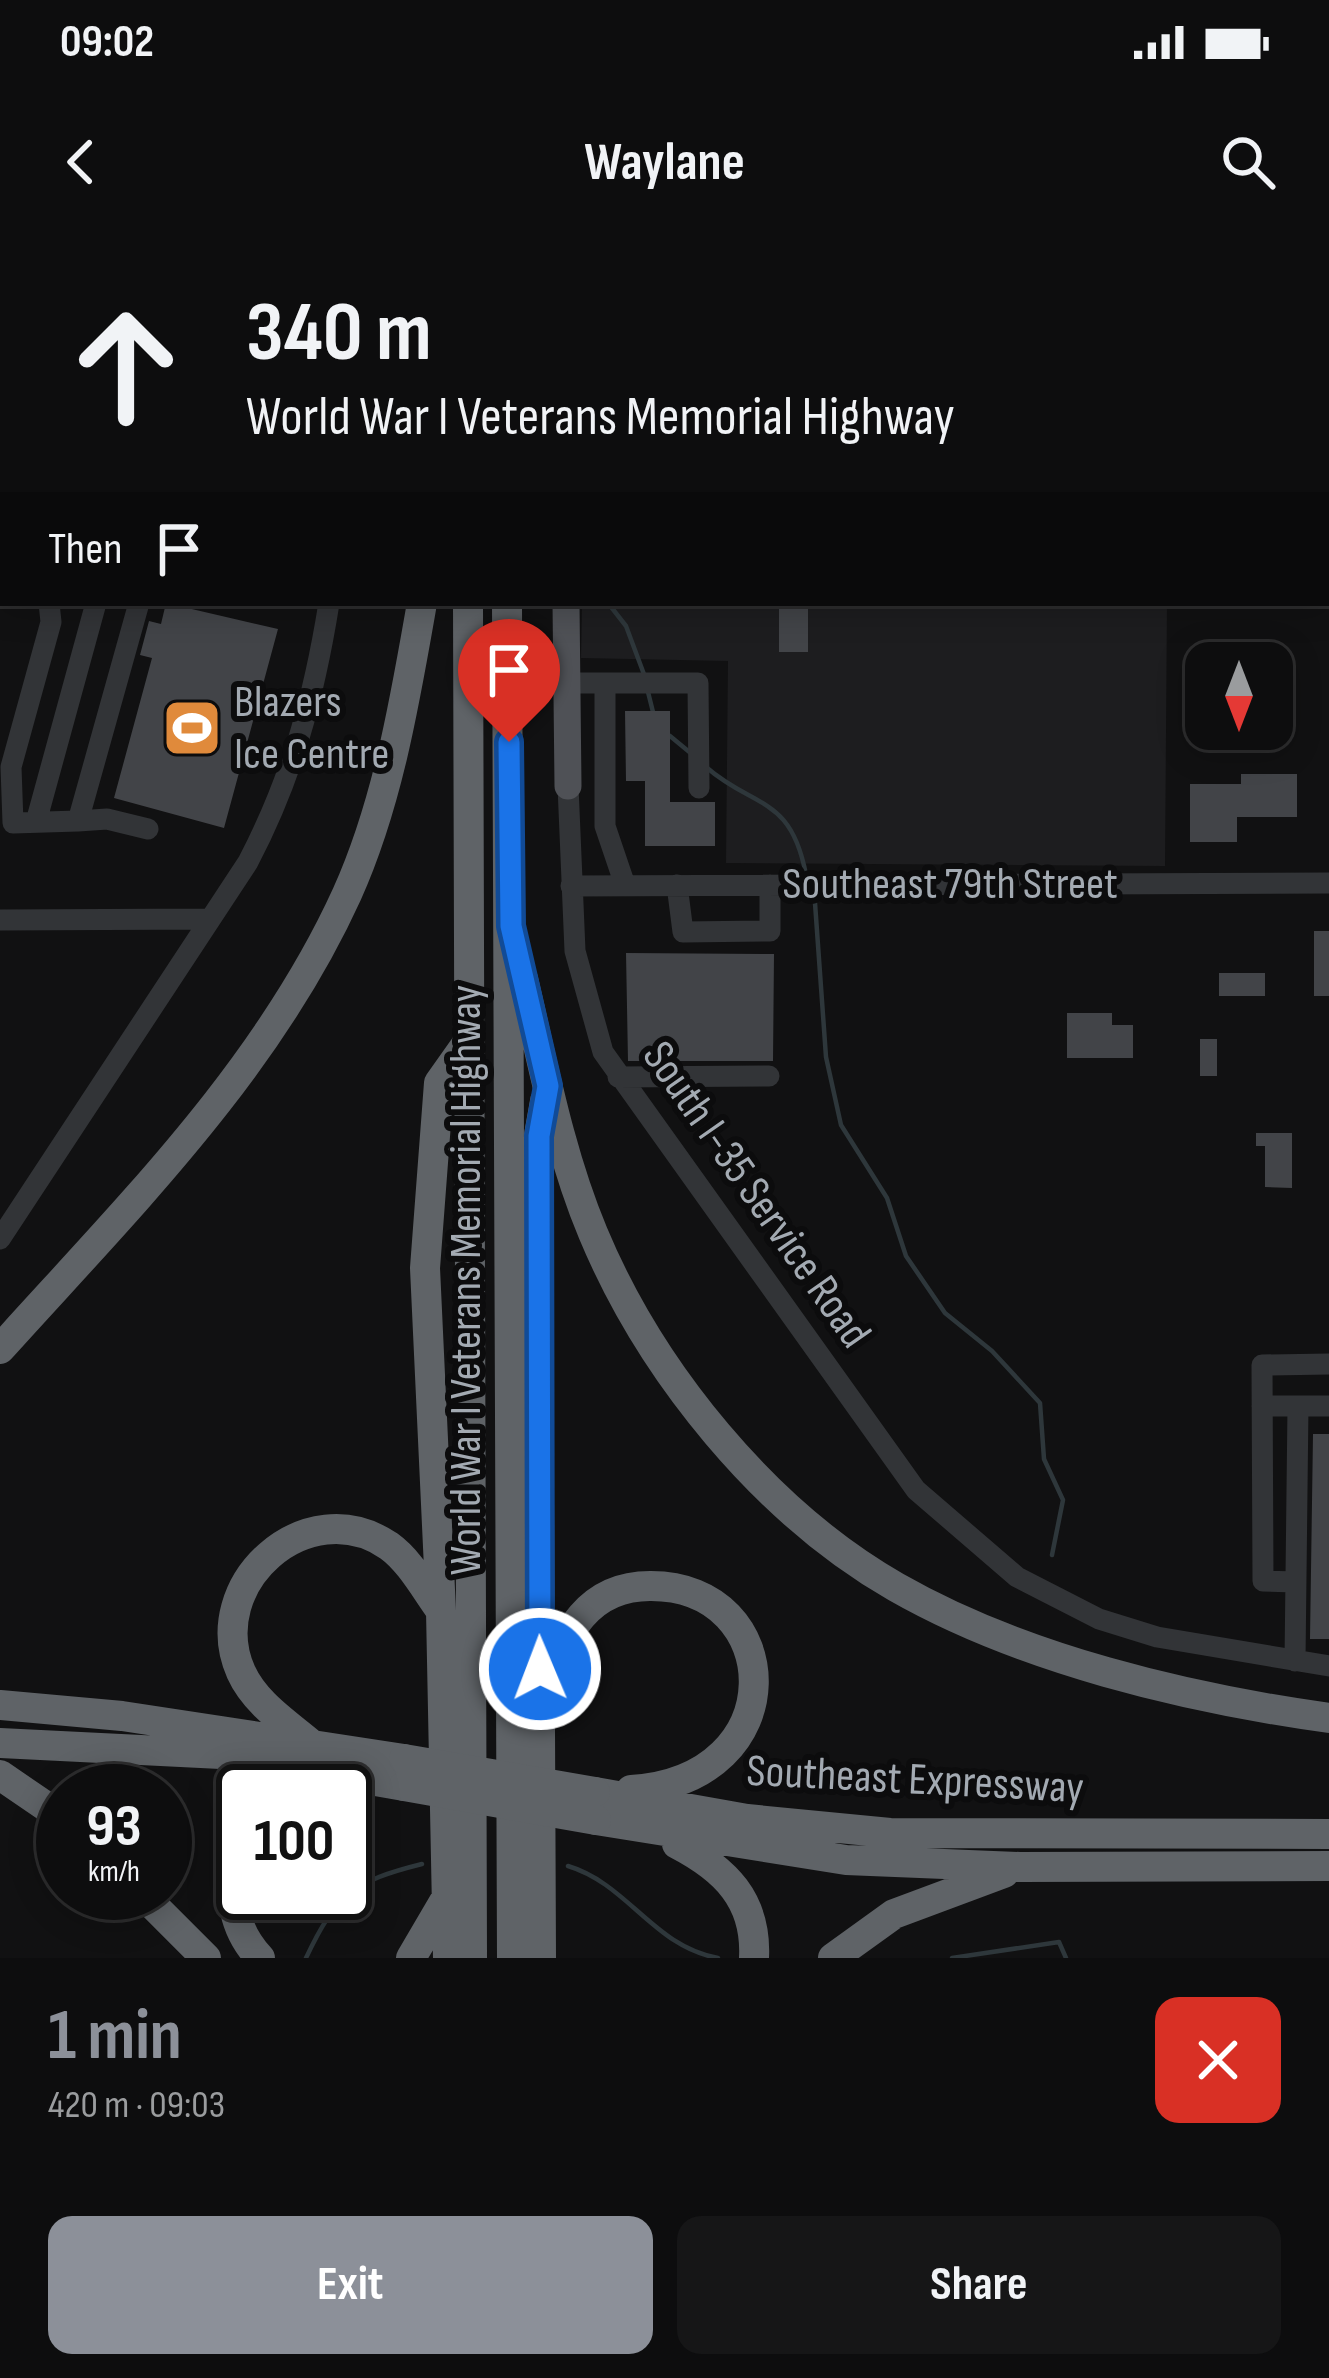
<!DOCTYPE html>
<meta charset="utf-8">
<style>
:root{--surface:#0d0d0e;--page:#161617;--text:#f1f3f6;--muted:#9a9c9e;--line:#2d2d2e;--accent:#8c9099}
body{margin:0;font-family:"Sofia Sans Condensed",sans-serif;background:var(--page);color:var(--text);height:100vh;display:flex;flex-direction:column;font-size:45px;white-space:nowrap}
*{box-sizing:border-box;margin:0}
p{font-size:39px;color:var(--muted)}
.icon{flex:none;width:66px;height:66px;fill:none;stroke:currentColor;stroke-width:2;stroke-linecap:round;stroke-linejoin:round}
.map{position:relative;height:1718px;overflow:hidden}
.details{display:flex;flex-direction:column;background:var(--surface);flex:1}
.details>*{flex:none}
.banner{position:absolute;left:0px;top:0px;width:1329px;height:366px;box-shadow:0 6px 30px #0003,0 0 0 3px var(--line);background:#0d0d0e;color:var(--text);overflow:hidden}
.needle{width:78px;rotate:180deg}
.controls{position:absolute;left:1185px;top:402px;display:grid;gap:24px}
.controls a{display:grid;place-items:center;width:108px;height:108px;border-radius:24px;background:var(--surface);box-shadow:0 6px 30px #0003,0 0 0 3px var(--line);font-size:60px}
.speed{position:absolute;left:36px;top:1524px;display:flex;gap:24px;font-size:60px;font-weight:700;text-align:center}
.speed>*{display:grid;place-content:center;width:156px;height:156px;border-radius:50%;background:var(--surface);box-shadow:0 6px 30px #0003,0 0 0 3px var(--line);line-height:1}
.speed small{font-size:30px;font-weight:400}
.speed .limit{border:6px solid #111;border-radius:18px;background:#fff;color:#111}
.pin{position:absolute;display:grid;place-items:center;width:102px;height:102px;color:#fff;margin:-123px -51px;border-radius:50% 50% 50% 0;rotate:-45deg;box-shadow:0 0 12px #0007}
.pin .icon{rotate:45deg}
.me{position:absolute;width:132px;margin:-66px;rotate:359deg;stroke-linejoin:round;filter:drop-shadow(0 0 9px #0008)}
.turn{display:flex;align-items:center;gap:42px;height:252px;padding:0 48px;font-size:54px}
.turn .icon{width:156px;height:156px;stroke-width:2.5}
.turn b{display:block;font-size:84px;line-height:102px}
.then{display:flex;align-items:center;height:114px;padding:0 48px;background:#0003;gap:24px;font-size:45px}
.round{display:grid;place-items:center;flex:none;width:126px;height:126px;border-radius:24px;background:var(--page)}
.overview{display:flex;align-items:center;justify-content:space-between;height:204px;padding:0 48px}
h1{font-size:72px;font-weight:700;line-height:90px;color:var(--accent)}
.cta{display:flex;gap:24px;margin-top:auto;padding:24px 48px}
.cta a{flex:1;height:138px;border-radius:24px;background:var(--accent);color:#fff;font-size:48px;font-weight:700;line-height:138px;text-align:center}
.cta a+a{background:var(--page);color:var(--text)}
.status{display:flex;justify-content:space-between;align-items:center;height:84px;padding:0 60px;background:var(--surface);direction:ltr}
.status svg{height:33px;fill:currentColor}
header{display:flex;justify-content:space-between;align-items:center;height:156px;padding:0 48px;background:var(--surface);font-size:54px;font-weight:700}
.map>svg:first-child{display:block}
.built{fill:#1d1d1f}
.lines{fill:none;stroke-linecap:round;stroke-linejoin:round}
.stream{stroke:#2e373b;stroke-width:4.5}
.building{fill:#424448}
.minor{stroke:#323437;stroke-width:21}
.major{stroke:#4f5156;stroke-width:27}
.highway{stroke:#5f6367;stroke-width:30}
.highway-bridge{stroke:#5f6367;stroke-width:30}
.route-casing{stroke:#114b97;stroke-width:30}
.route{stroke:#1a73e8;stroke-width:21}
.labels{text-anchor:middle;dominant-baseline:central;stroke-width:12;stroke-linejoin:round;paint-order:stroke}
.poi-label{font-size:45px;fill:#a3aab2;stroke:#0c0c0d;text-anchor:start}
.street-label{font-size:45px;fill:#a3aab2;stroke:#0c0c0d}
</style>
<div class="status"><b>09:02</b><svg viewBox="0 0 49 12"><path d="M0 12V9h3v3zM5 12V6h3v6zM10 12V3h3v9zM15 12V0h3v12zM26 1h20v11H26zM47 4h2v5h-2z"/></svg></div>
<header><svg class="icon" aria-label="back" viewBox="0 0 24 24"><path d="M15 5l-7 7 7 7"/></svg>Waylane<svg class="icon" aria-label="search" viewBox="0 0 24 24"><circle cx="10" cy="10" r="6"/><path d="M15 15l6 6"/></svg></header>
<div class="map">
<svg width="1329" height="1718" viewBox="0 0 1329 1718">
<rect width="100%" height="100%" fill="#111112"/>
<!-- built -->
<path class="built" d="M591,0H969L591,3Z
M582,363H1167L1165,626L726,623L728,421L581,418Z"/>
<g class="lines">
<!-- stream -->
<path class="stream" d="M608,363L626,386L645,437
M647,448L653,472
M670,496L693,515
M706,527C754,569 791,555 806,635
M809,652L815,663L826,817L841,885L887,958L906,1016L945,1073L992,1111L1040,1163L1044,1219L1063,1260L1052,1315
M568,1626C628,1644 654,1707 718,1718
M306,1718C336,1654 354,1641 422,1624
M952,1718L1059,1702L1066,1718"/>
</g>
<!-- building -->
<path class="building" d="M166,363L278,389L224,588L114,558L152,418L140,415L149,381L161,384Z
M779,363H808V412H779Z
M625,471H670V562H715V606H645V541H626Z
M1241,534H1297V577H1237V602H1190V544H1241Z
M1314,691H1329V756H1314Z
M626,713L774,714L773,821H628Z
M1219,733H1265V756H1219Z
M1067,773H1112V785H1133V818H1067Z
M1200,799H1217V836H1200Z
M1256,893H1292V948L1265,947V906H1256Z
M1313,1194H1329V1399H1310Z"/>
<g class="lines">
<!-- minor -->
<path class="minor" d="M97,0V3
M758,0V3
M357,3V0
M49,363L51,382L11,527L13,583L78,581L139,363
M567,443H698L699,548
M605,443V586L625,645
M568,546L575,711L603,812L916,1250L1017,1337L1099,1379L1157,1397L1329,1426
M78,581L107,579L148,589
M36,582L96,363
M677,645L683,692L770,691V645
M571,646L1329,643
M0,680L210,679
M618,837L769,836
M0,999L248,622C292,538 314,457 329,363
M1262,1166H1329
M1296,1342L1263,1341L1262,1125L1329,1124
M1295,1421L1298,1166"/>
<!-- major -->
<path class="major" d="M581,3V0
M566,363L568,546"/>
<!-- highway -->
<path class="highway" d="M505,0V3
M451,3V0
M468,363L472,1718
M507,363L512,1718
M523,739C543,824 559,912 593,993C651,1132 765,1272 896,1347C1022,1419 1186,1458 1329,1478
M0,1109C128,967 267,830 347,654C388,563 405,460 422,363
M548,1445C564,1393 588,1346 650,1346C787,1345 796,1540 631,1550
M0,1465L122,1476L404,1519
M0,1503L221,1514L404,1546
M311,1504C285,1482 255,1463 241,1432C202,1344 307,1250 389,1306C410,1321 425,1349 441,1371
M0,1535L63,1578
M595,1552L747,1579L890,1593L1329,1594
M596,1580L846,1620L1020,1627L1329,1626
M677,1604C725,1629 757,1660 754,1718
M243,1605C225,1644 231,1687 260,1718
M141,1653L206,1718
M411,1718L445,1660
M448,1718L441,1371L425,1028L439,843L468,802
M541,1718L538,1028L539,895L545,861
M833,1718L894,1674L1004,1633"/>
<!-- highway-bridge -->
<path class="highway-bridge" d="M404,1519L595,1552
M404,1546L596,1580"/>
</g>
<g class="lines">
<!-- route casing -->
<g class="route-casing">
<path id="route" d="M509,502L511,686L548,846L539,896L540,1429"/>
</g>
<!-- route -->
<use href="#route" class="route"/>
</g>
<!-- icons -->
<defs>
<g id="stadium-square" transform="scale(3)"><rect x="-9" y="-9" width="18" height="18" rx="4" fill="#e08a3b" stroke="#0c0c0d"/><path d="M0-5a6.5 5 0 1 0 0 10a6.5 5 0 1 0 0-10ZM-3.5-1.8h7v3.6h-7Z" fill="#fff"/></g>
</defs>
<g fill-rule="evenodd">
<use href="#stadium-square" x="192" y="488"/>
</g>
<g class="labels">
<!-- poi labels -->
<g class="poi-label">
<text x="234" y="462">Blazers<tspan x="234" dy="52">Ice Centre</tspan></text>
</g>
<!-- street labels -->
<g class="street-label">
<text x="950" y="644">Southeast 79th Street</text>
<text transform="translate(756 955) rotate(55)">South I-35 Service Road</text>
<text transform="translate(466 1040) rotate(-90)">World War I Veterans Memorial Highway</text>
<text transform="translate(915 1540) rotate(3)">Southeast Expressway</text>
</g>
</g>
</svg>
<div class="controls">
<a><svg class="needle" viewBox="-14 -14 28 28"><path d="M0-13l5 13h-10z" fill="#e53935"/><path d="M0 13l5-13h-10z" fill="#9a9c9e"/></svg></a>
</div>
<div class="speed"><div>93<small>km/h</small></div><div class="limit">100</div></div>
<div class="pin" style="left:509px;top:502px;background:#d93025"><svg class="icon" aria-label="arrive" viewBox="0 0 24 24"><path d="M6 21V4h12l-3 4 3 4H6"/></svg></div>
<svg class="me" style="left:540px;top:1429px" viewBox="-20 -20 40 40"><circle r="17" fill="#1a73e8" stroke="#fff" stroke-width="3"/><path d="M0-11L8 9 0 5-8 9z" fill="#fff"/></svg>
<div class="banner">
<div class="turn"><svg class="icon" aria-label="ahead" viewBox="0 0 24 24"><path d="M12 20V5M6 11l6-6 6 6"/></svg><div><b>340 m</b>World War I Veterans Memorial Highway</div></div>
<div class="then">Then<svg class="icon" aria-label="arrive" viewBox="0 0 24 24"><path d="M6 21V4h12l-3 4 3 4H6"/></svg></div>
</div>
</div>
<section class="details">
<div class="overview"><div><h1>1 min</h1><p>420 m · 09:03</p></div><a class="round" style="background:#d93025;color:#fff"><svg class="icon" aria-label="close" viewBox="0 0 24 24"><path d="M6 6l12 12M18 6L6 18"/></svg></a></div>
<div class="cta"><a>Exit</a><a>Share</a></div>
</section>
